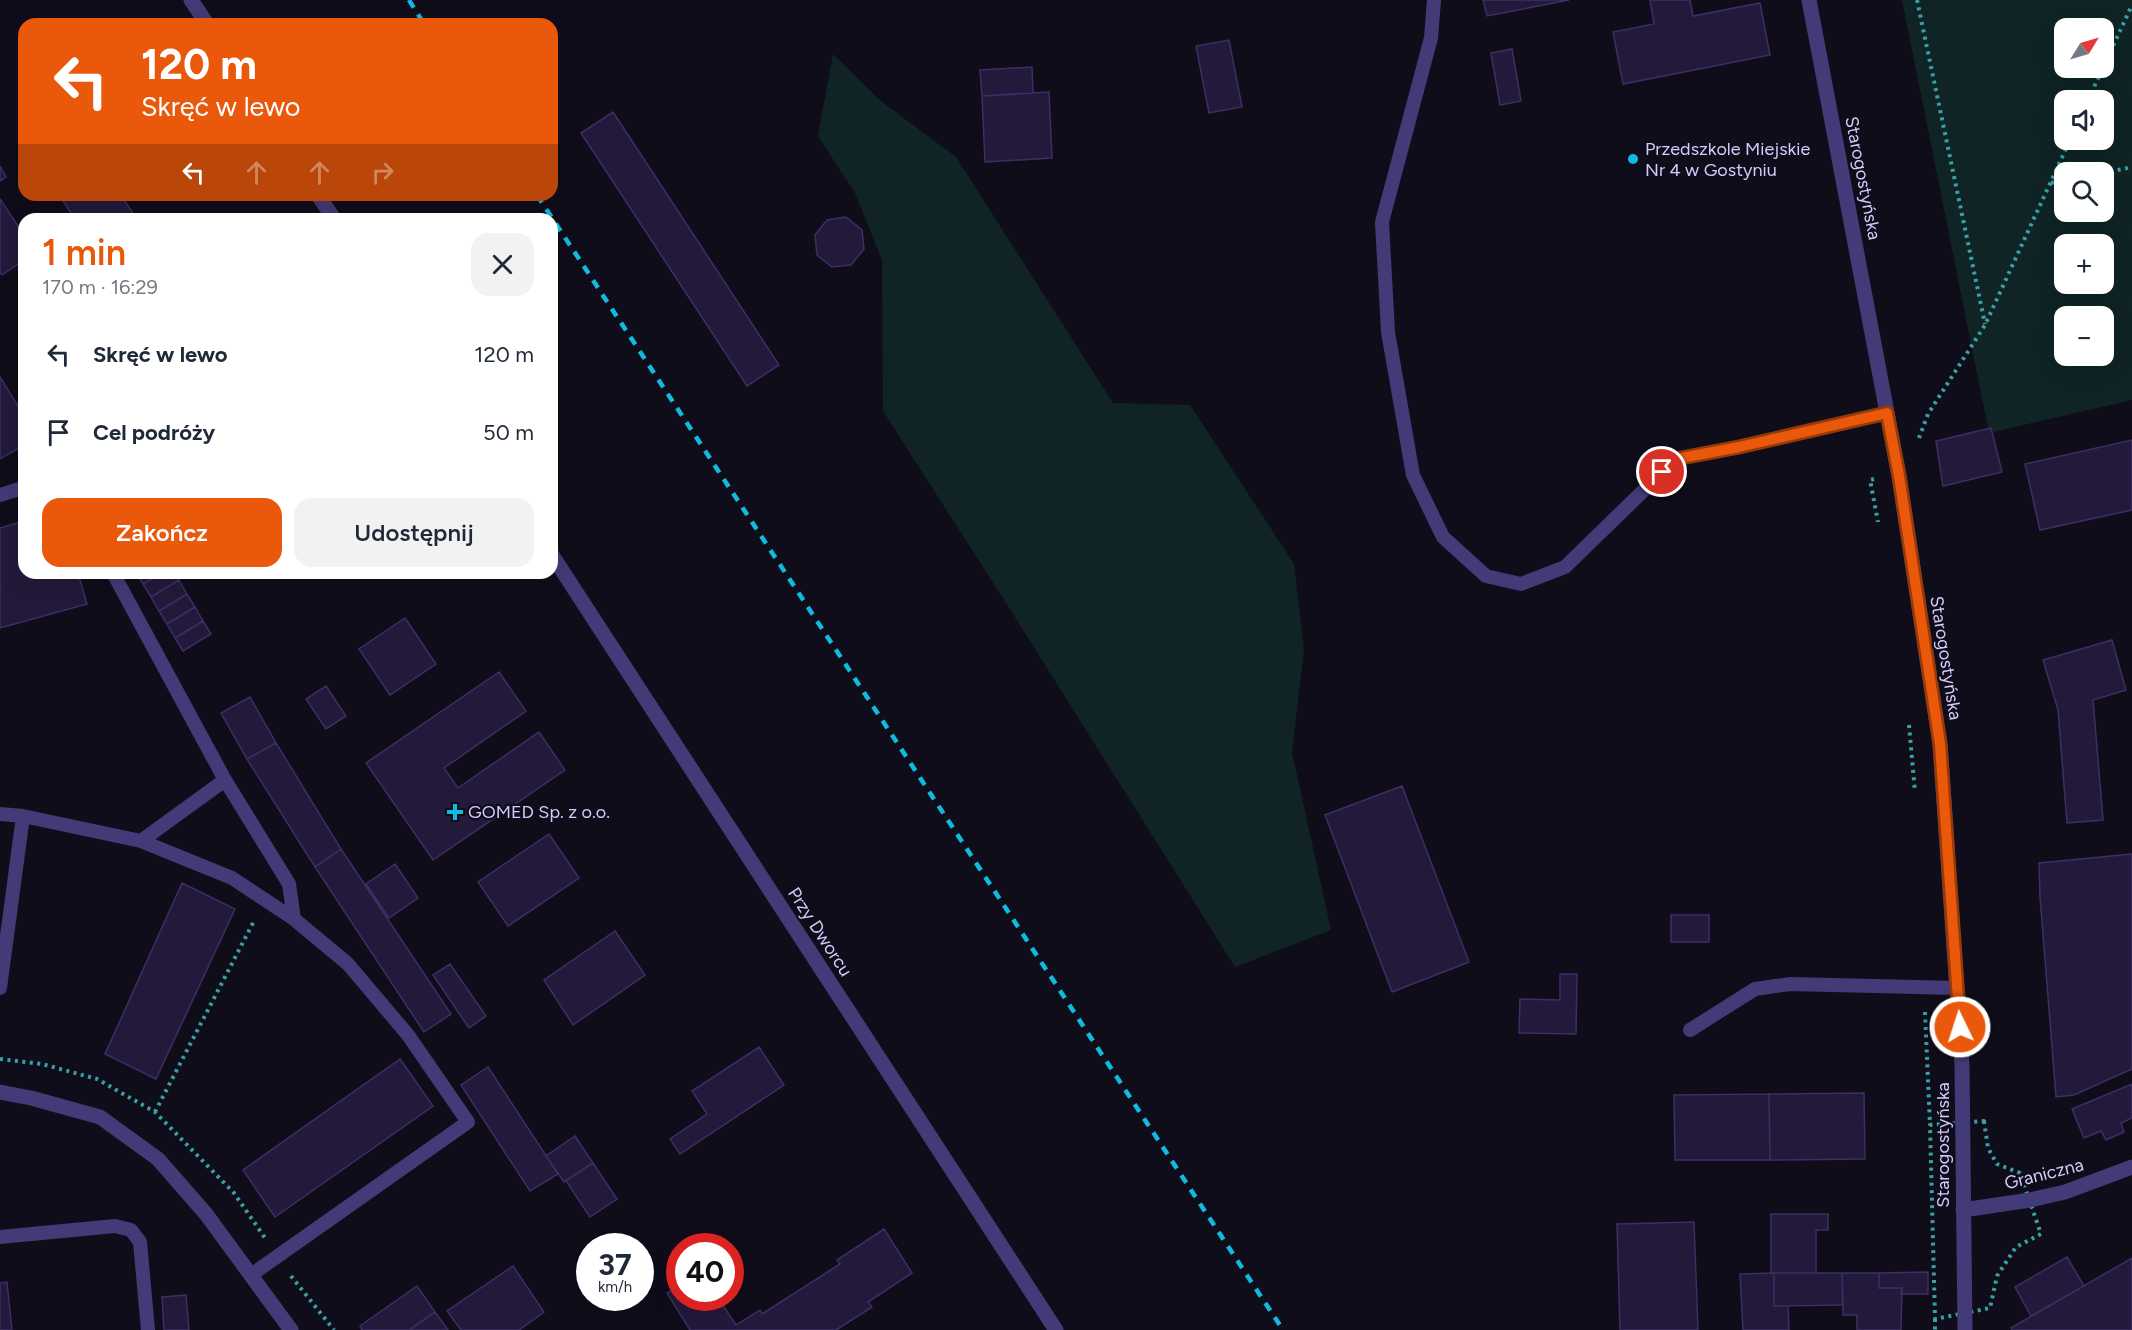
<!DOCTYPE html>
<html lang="pl">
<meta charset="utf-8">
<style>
:root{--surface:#fff;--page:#f2f2f3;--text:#1f2937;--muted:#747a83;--accent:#ea580c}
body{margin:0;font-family:Figtree,sans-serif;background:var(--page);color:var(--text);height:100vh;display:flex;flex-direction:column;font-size:22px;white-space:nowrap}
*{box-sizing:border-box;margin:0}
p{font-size:20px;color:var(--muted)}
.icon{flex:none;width:33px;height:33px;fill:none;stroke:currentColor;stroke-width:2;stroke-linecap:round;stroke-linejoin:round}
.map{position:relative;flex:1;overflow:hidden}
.sheet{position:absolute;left:18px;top:213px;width:540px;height:366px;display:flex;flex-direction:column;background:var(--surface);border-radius:18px;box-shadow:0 6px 24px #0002}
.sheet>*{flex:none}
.top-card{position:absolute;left:18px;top:18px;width:540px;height:183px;border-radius:18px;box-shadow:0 6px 24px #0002;background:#ea580c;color:#fff;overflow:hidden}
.needle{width:39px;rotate:53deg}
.controls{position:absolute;left:2054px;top:18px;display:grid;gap:12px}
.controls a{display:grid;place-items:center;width:60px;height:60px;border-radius:12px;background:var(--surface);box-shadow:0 6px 24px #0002;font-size:30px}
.speed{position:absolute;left:576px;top:1233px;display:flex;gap:12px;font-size:30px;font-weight:700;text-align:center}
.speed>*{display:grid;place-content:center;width:78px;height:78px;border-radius:50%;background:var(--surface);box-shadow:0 6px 24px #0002;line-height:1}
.speed small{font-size:15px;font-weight:400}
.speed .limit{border:9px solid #d22;background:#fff;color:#111}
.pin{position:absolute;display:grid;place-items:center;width:51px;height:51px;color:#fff;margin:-26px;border:3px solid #fff;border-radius:50%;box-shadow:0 2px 6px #0007}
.me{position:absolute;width:66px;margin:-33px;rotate:356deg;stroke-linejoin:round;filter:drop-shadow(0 0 4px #0008)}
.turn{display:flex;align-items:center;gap:21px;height:126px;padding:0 24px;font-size:27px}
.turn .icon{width:78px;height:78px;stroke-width:2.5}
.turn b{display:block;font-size:42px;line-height:51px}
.lanes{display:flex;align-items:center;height:57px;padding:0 24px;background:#0003;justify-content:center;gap:30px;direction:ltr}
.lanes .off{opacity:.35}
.round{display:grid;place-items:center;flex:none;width:63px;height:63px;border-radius:18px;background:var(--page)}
.summary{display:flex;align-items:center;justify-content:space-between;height:102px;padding:0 24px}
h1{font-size:36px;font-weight:600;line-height:45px;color:var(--accent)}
.action{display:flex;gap:12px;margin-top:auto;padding:12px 24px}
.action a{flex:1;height:69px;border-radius:18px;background:var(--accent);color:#fff;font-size:24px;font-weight:600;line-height:69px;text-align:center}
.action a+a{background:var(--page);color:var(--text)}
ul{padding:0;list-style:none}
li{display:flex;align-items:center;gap:18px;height:78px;padding:0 24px}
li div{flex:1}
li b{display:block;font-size:22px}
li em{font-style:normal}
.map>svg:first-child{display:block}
.green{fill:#102425;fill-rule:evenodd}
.building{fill:#231a3b;stroke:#3d2e65;stroke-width:1.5}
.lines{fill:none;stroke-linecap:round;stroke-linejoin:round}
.path{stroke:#36a2a4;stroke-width:4;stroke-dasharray:3 4.5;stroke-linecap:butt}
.service{stroke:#423b77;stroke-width:14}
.minor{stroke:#423b77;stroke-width:15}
.tertiary{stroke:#423b77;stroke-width:15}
.rail{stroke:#11bbe0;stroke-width:4.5;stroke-dasharray:9 8;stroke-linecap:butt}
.route-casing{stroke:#983908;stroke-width:15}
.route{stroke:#ea580c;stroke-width:10}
.poi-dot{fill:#11bbe0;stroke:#100d1b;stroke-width:2}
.labels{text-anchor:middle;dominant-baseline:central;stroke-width:4.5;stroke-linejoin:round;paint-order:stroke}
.poi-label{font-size:18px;fill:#d4cbfb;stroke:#100d1b;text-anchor:start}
.street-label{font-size:18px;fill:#d4cbfb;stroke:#100d1b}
</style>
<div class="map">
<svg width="2132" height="1330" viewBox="0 0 2132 1330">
<rect width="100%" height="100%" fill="#100d1b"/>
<!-- green -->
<path class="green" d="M1902,0H2132V400L1989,433ZM2064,28H2103V68H2064ZM2064,100H2103V140H2064ZM2064,172H2103V212H2064ZM2064,244H2103V284H2064ZM2064,316H2103V356H2064Z
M833,54L882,102L956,157L1113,403L1190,405L1294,564L1304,650L1292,752L1331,930L1235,967L1008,606L883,411L882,260L855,193L818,136Z"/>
<!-- building -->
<path class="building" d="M1483,0H1569L1487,16Z
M1650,0H1690L1693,16L1760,3L1770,55L1623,84L1613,32L1654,24Z
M1229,40L1242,107L1209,113L1196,46Z
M1512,49L1521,101L1500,105L1491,53Z
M1032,67L1033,93L982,96L980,70Z
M1049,92L1052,158L985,162L982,96Z
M613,112L779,365L747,386L581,133Z
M0,166L6,177L0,181Z
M59,195H121L134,215L128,219H75Z
M0,199L24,235V260L2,275L0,272Z
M846,217L862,230L864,249L851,265L832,267L817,255L815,235L827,220Z
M0,377L24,416V445L0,459Z
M1991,428L2002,472L1943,486L1936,441Z
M2132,440V510L2040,530L2025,464Z
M24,521V573H78L87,604L0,628V528Z
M136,573H162L143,584Z
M162,573H175L179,580L151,597L143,584Z
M179,580L187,594L159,611L151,597Z
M187,594L195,607L167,624L159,611Z
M195,607L203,621L175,638L167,624Z
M405,618L436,664L390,695L359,649Z
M203,621L211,634L183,651L175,638Z
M2112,640L2126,690L2093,700L2103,820L2067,823L2058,710L2043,660Z
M499,672L526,711L444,768L458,788L539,732L565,770L433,860L366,763Z
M326,686L346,716L326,729L306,699Z
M250,697L276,743L247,759L221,713Z
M276,743L341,849L315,867L247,759Z
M1402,786L1469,962L1392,992L1325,815Z
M549,834L579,878L508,926L478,882Z
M341,849L451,1014L424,1032L315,867Z
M2132,854V1069L2074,1095L2056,1097L2040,897L2039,863Z
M395,864L418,898L389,918L366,884Z
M182,883L235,909L156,1079L105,1054Z
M1671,915H1709V942H1671Z
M615,931L645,975L573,1025L544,980Z
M450,964L486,1016L469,1028L433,975Z
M1560,974H1577L1576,1034L1519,1033L1520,999L1560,1000Z
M759,1047L784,1085L680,1154L670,1139L707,1114L692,1091Z
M400,1059L433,1106L275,1217L243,1170Z
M488,1067L558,1174L530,1191L461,1085Z
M2132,1084V1118L2121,1123L2124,1132L2106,1140L2101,1131L2084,1138L2072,1109Z
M1864,1093L1865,1159L1770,1160L1769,1094Z
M1769,1094L1770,1160H1675L1674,1095Z
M575,1136L593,1163L564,1182L546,1156Z
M593,1163L617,1199L590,1217L566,1181Z
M1771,1214H1828V1230H1816V1273H1771Z
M1694,1222L1698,1330H1620L1617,1224Z
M884,1229L912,1273L868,1302L872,1307L836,1330H690L667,1293L680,1285V1298H718L736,1325L760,1310L762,1314L840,1264L837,1260Z
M2067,1257L2084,1286L2031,1316L2015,1287Z
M2132,1258V1330H2012L2011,1328Z
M513,1266L544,1312L519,1330H461L447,1311Z
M1928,1272V1294H1901L1902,1288H1879V1273Z
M1774,1273V1306H1788L1789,1330H1743L1740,1274Z
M1774,1273H1842L1843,1305L1774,1306Z
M1842,1273H1879V1288H1902L1901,1330H1857V1315H1843Z
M7,1282L12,1330H0V1283Z
M417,1286L435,1312L409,1330H362L360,1326Z
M186,1295L189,1330H164L162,1297Z
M435,1312L448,1330H409Z"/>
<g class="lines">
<!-- path -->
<path class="path" d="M1917,0L1985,324
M2088,100L2132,5
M2103,173L2132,167
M2051,183L2064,180
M1919,438L1928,414L1985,325L2070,140
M1874,479L1870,480L1878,522
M1909,725L1915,792
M1925,1012L1930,1125
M0,1059L42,1064L97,1079L155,1112L234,1193L265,1238
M155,1112L254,921
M1984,1121L1988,1148L1997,1164L2020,1173L2041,1234L2016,1247L1997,1276L1990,1308L1935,1319L1930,1125Z
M291,1276L334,1330
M1935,1319V1330"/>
<!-- service -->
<path class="service" d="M1434,0L1431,38L1382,222L1388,332L1413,475L1443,537L1486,576L1521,584L1565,567L1676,459L1739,447L1887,413
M0,495L19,489
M113,573L225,780L289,884L294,919
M0,814L23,816L141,841L232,878L294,919L348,964L408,1035L468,1122L251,1275
M141,841L225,780
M0,988L23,816
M1690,1030L1755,989L1790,984L1957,988
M0,1237L115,1226L131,1230L140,1242L148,1330"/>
<!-- minor -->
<path class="minor" d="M191,0L207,24
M318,195L334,219
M552,555L1056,1330
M0,1092L31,1098L100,1117L158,1159L206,1214L291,1330
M1963,1210L2030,1200L2065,1192L2132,1167"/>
<!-- tertiary -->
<path class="tertiary" d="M1809,0L1899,476L1940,744L1962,1065L1965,1330"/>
<!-- rail -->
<path class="rail" d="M409,0L424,24
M537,195L1283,1330"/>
</g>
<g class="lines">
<!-- route casing -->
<g class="route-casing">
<path id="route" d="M1662,472L1676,459L1739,447L1887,413L1899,476L1940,744L1960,1027"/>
</g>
<!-- route -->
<use href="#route" class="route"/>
</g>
<!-- markers -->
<g class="poi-dot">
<circle cx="1633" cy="159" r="6"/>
<path d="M452 803h6v6h6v6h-6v6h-6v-6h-6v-6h6z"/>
</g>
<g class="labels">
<!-- poi labels -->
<g class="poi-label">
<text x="1645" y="149">Przedszkole Miejskie<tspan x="1645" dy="21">Nr 4 w Gostyniu</tspan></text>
<text x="468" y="812">GOMED Sp. z o.o.</text>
</g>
<!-- street labels -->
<g class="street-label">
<text transform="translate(1863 178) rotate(79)">Starogostyńska</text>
<text transform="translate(1946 658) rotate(81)">Starogostyńska</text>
<text transform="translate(820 932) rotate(57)">Przy Dworcu</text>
<text transform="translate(1943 1145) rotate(-90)">Starogostyńska</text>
<text transform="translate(2044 1174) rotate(-14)">Graniczna</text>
</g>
</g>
</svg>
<div class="controls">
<a><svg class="needle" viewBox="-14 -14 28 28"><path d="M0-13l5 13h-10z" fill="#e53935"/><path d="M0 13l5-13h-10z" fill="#747a83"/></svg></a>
<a><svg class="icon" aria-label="sound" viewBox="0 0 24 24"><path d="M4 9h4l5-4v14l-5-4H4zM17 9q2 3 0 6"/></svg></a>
<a><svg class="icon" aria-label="search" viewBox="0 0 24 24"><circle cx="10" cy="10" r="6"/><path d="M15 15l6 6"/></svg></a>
<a>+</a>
<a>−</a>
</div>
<div class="speed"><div>37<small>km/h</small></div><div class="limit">40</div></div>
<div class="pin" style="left:1662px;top:472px;background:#d93025"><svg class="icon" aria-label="arrive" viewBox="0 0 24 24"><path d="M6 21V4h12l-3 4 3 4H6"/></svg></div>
<svg class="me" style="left:1960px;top:1027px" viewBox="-20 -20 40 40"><circle r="17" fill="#ea580c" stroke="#fff" stroke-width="3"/><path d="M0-11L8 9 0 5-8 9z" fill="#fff"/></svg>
<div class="top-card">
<div class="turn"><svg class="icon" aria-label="left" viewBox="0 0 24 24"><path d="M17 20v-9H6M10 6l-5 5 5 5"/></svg><div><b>120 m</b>Skręć w lewo</div></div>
<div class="lanes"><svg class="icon" aria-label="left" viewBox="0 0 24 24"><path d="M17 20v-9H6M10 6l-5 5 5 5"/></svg><svg class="icon off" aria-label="ahead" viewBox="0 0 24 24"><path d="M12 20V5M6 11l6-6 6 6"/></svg><svg class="icon off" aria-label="ahead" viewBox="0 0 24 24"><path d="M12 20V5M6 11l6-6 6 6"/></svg><svg class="icon off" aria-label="right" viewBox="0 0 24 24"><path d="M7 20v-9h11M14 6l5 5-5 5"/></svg></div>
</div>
<section class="sheet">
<div class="summary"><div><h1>1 min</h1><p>170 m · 16:29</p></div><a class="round"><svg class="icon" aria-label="close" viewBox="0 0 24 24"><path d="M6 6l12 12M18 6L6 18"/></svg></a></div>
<ul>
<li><svg class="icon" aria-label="left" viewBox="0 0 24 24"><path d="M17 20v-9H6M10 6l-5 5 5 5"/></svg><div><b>Skręć w lewo</b></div><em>120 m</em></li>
<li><svg class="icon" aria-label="arrive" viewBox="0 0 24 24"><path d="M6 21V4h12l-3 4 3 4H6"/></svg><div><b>Cel podróży</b></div><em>50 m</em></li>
</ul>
<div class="action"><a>Zakończ</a><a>Udostępnij</a></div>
</section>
</div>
